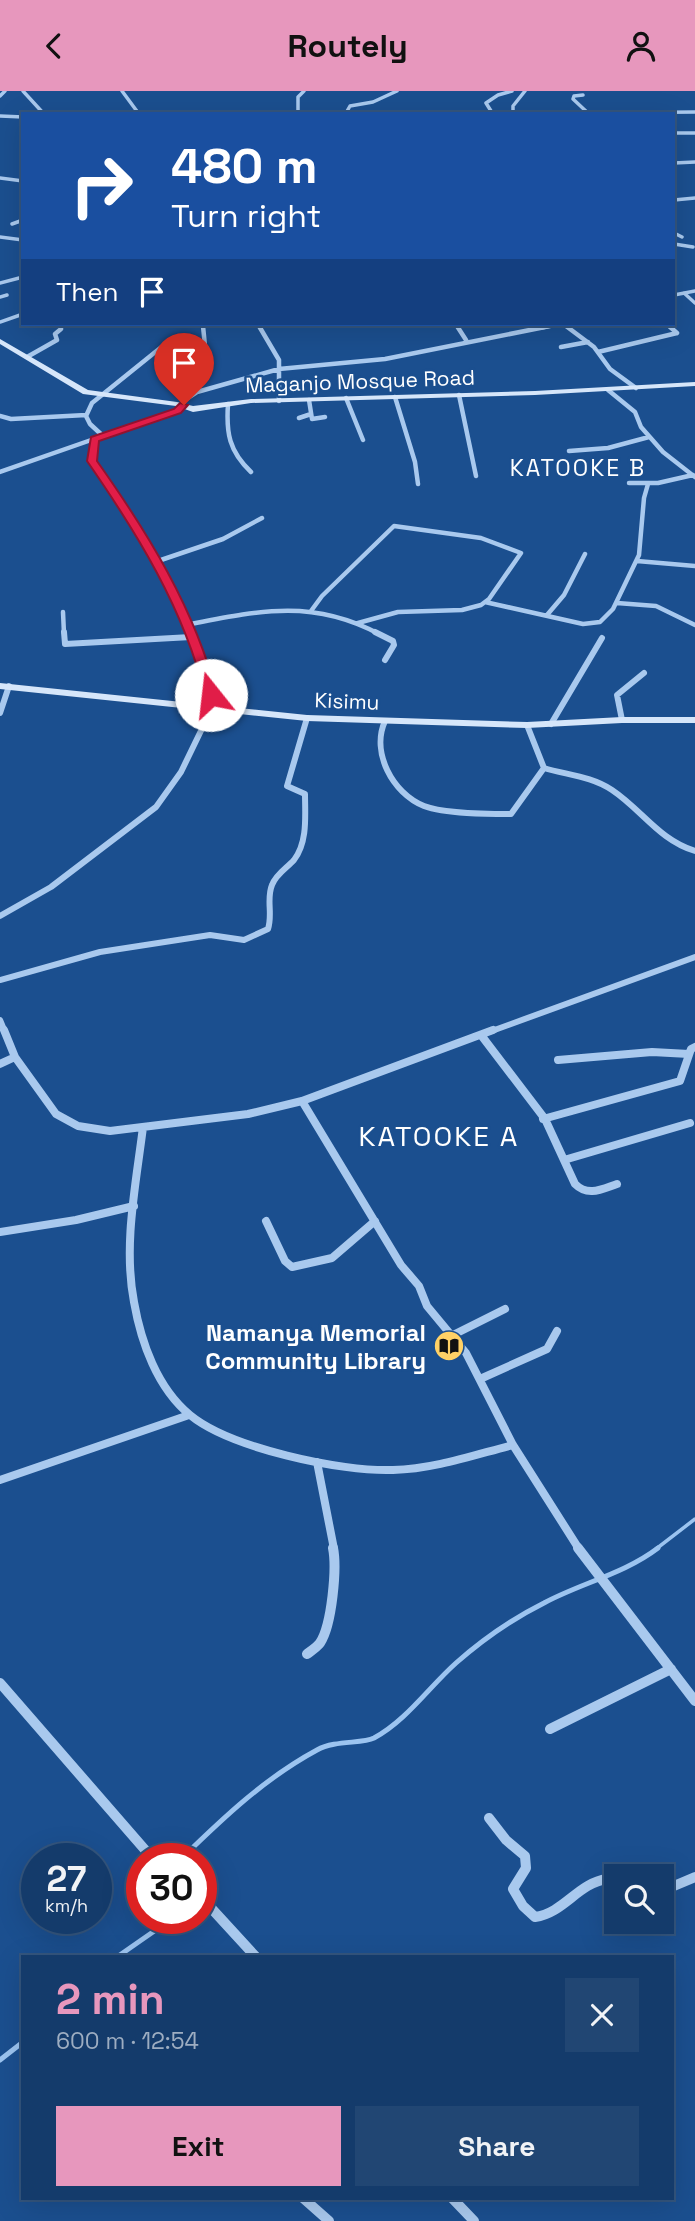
<!DOCTYPE html>
<meta charset="utf-8">
<style>
:root{--surface:#143b6b;--page:#214673;--text:#f1f3f6;--muted:#9dadc1;--line:#33557e;--accent:#e797bd}
body{margin:0;font-family:"Space Grotesk",sans-serif;background:var(--page);color:var(--text);height:100vh;display:flex;flex-direction:column;font-size:26px;white-space:nowrap}
*{box-sizing:border-box;margin:0}
p{font-size:23px;color:var(--muted)}
.icon{flex:none;width:38px;height:38px;fill:none;stroke:currentColor;stroke-width:2;stroke-linecap:round;stroke-linejoin:round}
.map{position:relative;flex:1;overflow:hidden}
.details{position:absolute;left:21px;top:1864px;width:653px;height:245px;display:flex;flex-direction:column;background:var(--surface);border-radius:0px;box-shadow:0 7px 28px #0002,0 0 0 2px var(--line)}
.details>*{flex:none}
.banner{position:absolute;left:21px;top:21px;width:654px;height:214px;border-radius:0px;box-shadow:0 7px 28px #0002,0 0 0 2px var(--line);background:#1a4fa0;color:#fff;overflow:hidden}
.controls{position:absolute;left:604px;top:1773px;display:grid;gap:14px}
.controls a{display:grid;place-items:center;width:70px;height:70px;border-radius:0px;background:var(--surface);box-shadow:0 7px 28px #0002,0 0 0 2px var(--line);font-size:35px}
.speed{position:absolute;left:21px;top:1752px;display:flex;gap:14px;font-size:35px;font-weight:700;text-align:center}
.speed>*{display:grid;place-content:center;width:91px;height:91px;border-radius:50%;background:var(--surface);box-shadow:0 7px 28px #0002,0 0 0 2px var(--line);line-height:1}
.speed small{font-size:18px;font-weight:400}
.speed .limit{border:10px solid #d22;background:#fff;color:#111}
.pin{position:absolute;display:grid;place-items:center;width:60px;height:60px;color:#fff;margin:-72px -30px;border-radius:50% 50% 50% 0;rotate:-45deg;box-shadow:0 0 7px #0007}
.pin .icon{rotate:45deg}
.me{position:absolute;width:77px;margin:-38px;rotate:344deg;stroke-linejoin:round;filter:drop-shadow(0 0 5px #0008)}
.turn{display:flex;align-items:center;gap:24px;height:147px;padding:0 35px;font-size:32px}
.turn .icon{width:91px;height:91px;stroke-width:2.5}
.turn b{display:block;font-size:49px;line-height:60px}
.then{display:flex;align-items:center;height:66px;padding:0 35px;background:#0003;gap:14px;font-size:26px}
.round{display:grid;place-items:center;flex:none;width:74px;height:74px;border-radius:0px;background:var(--page)}
.head{display:flex;align-items:center;justify-content:space-between;height:119px;padding:0 35px}
h1{font-size:42px;font-weight:800;line-height:52px;color:var(--accent)}
.cta{display:flex;gap:14px;margin-top:auto;padding:14px 35px}
.cta a{flex:1;height:80px;border-radius:0px;background:var(--accent);color:#111;font-size:28px;font-weight:800;line-height:80px;text-align:center}
.cta a+a{background:var(--page);color:var(--text)}
header{display:flex;justify-content:space-between;align-items:center;height:91px;padding:0 35px;background:var(--accent);color:#111;font-size:32px;font-weight:800}
.map>svg:first-child{display:block}
.lines{fill:none;stroke-linecap:round;stroke-linejoin:round}
.stream-far1{stroke:#9cc4f0;stroke-width:3.5}
.stream{stroke:#9cc4f0;stroke-width:5}
.street-far4{stroke:#a9c9ee;stroke-width:3.5}
.street-far3{stroke:#a9c9ee;stroke-width:4.5}
.street-far2{stroke:#a9c9ee;stroke-width:6}
.street-far1{stroke:#a9c9ee;stroke-width:8}
.street{stroke:#a9c9ee;stroke-width:10}
.secondary{fill:#d6e6fa;fill-rule:evenodd}
.route{fill:#e11d48;stroke:#92132f;stroke-width:2}
.labels{text-anchor:middle;dominant-baseline:central;stroke-width:5;stroke-linejoin:round;paint-order:stroke}
.far-street-label{font-size:21px;fill:#fff;stroke:#1b4f8f}
.far-quarter-label{font-size:23px;letter-spacing:2px;fill:#fff;stroke:#1b4f8f}
.poi-label{font-size:24px;font-weight:bold;fill:#fff;stroke:#1b4f8f;text-anchor:end}
.quarter-label{font-size:28px;letter-spacing:2px;fill:#fff;stroke:#1b4f8f}
</style>
<header><svg class="icon" aria-label="back" viewBox="0 0 24 24"><path d="M15 5l-7 7 7 7"/></svg>Routely<svg class="icon" aria-label="person" viewBox="0 0 24 24"><circle cx="12" cy="8" r="4"/><path d="M4 21q1-7 8-7t8 7"/></svg></header>
<div class="map">
<svg width="695" height="2130" viewBox="0 0 695 2130">
<rect width="100%" height="100%" fill="#1b4f8f"/>
<g class="lines">
<!-- stream-far1 -->
<path class="stream-far1" d="M656,1458L695,1428"/>
<!-- stream -->
<path class="stream" d="M181,1768C223,1727 265,1687 317,1659C335,1649 362,1653 374,1647C406,1630 429,1596 456,1572C481,1550 514,1527 544,1512C581,1492 624,1483 658,1457
M117,1866L173,1827
M0,1969L23,1951"/>
<!-- street-far4 -->
<path class="street-far4" d="M23,0L44,23
M122,0L139,23
M583,4L574,5L573,8L589,23
M0,5L5,0
M491,20L486,12L498,4L512,0
M588,22L695,21
M298,23V6L304,0
M312,23L346,22L350,15L373,11L397,0
M513,23V15L525,0
M0,25L23,26
M674,42H695
M674,72L695,71
M0,87L23,90
M674,109L695,107
M12,133L23,129
M674,142L682,146
M0,146L23,149
M674,153L693,156
M0,192L23,186
M684,202L695,212
M674,204L695,200
M0,206L7,204
M0,231L23,223
M203,233V237
M258,233L260,237
M455,233L459,237
M564,233L569,237
M667,233L671,237
M542,237L559,233"/>
<!-- street-far3 -->
<path class="street-far3" d="M259,235L279,269V310
M457,235L466,249
M566,235L594,256L610,278L636,297
M669,235L677,242
M561,256L588,251
M598,261L677,242
M27,266L57,249L55,243L61,238
M608,299L635,321L641,336L663,361L695,386
M459,304L476,385
M395,306L415,371L418,393
M346,307L363,349
M309,309L312,328L325,326
M228,313C226,342 229,360 251,381
M0,325L11,328L86,324
M299,327L311,323
M103,345L90,333L86,325L92,312L164,254L205,255L203,235
M569,360L608,357L649,346
M0,381L94,348
M629,392H658L693,384
M158,470L223,448L262,427
M637,470L695,475
M485,511L583,533L600,531L613,518L639,464L644,407L648,393
M617,512L656,515L695,534
M311,520L322,505L394,435L481,447L521,462L489,508L481,514L462,519L398,521L358,532
M63,521L64,543
M547,524L564,504L585,463
M186,534C257,520 312,507 379,543
M189,543L158,470L133,428L92,370L94,348L177,320L184,315L183,310L197,301L279,278L385,268L550,235"/>
<!-- street-far2 -->
<path class="street-far2" d="M64,541L65,553L191,546
M375,541L393,550L394,554L385,569
M0,622L9,595
M622,629L617,604L644,582
M385,630C371,661 392,702 424,715C445,723 488,723 511,723L544,677
M551,633L602,547
M527,634L544,677C567,684 591,685 612,699C642,719 659,749 695,760
M0,825L51,796L156,716L181,681L212,617L205,579L189,541
M0,889L100,861L210,844L244,849L268,838C273,823 266,808 272,794C276,783 287,777 294,769C308,751 305,724 305,703L287,695L307,627
M0,929L5,941
M489,941L695,866"/>
<!-- street-far1 -->
<path class="street-far1" d="M4,939L15,966L56,1023L78,1035L110,1040L248,1023L302,1010L493,939
M481,944L545,1028L575,1093C588,1106 602,1098 617,1093
M558,969L652,961L689,963
M0,973L15,966
M302,1010L401,1174L419,1195L427,1215L466,1262L513,1354L579,1458
M543,1028L680,990L691,958L695,956
M143,1036C136,1093 123,1154 134,1211C141,1251 157,1297 190,1324C230,1357 341,1381 393,1379C434,1378 474,1364 513,1354
M564,1069L690,1032
M266,1130L285,1170L292,1176L332,1167L375,1130
M0,1141L76,1129L134,1115
M451,1245L505,1218
M480,1288L547,1258L557,1240
M317,1371L334,1458
M0,1389L189,1324"/>
<!-- street -->
<path class="street" d="M578,1457L695,1610
M307,1563C311,1560 317,1556 320,1552C332,1534 337,1477 333,1457
M0,1592L153,1768
M550,1638L671,1578
M489,1727L506,1749L525,1765L526,1777L513,1798L523,1815L535,1826C564,1822 578,1792 607,1788L608,1793L616,1798
M662,1800L695,1786
M201,1806L256,1866
M303,2107L329,2130
M452,2107L474,2130"/>
<!-- secondary -->
<path class="secondary" d="M0,248L88,299L177,311L193,315L251,308L535,300L695,291V295L535,304L251,312L193,321L176,315L83,303L0,253Z
M0,592L307,624L527,631L622,626H695V632H622L527,637L307,630L0,598Z"/>
</g>
<!-- route -->
<path class="route" d="M180,312L188,314L181,322L99,350L97,370C148,442 195,518 217,604L211,608L205,604C184,518 137,442 87,370L91,346L174,318Z"/>
<!-- icons -->
<defs>
<g id="library-disc" transform="scale(1.575)"><circle r="9.5" fill="#ffd166" stroke="#1b4f8f"/><path d="M-6-4Q-3-5.5-.7-3.5V5Q-3 3-6 4ZM6-4Q3-5.5 .7-3.5V5Q3 3 6 4Z" fill="#111"/></g>
</defs>
<g fill-rule="evenodd">
<use href="#library-disc" x="449" y="1255"/>
</g>
<g class="labels">
<!-- far-street labels -->
<g class="far-street-label">
<text transform="translate(360 290) rotate(-2)">Maganjo Mosque Road</text>
<text transform="translate(347 610) rotate(2)">Kisimu</text>
</g>
<!-- far-quarter labels -->
<g class="far-quarter-label">
<text x="578" y="377">KATOOKE B</text>
</g>
<!-- poi labels -->
<g class="poi-label">
<text x="426" y="1241">Namanya Memorial<tspan x="426" dy="28">Community Library</tspan></text>
</g>
<!-- quarter labels -->
<g class="quarter-label">
<text x="439" y="1045">KATOOKE A</text>
</g>
</g>
</svg>
<div class="controls">
<a><svg class="icon" aria-label="search" viewBox="0 0 24 24"><circle cx="10" cy="10" r="6"/><path d="M15 15l6 6"/></svg></a>
</div>
<div class="speed"><div>27<small>km/h</small></div><div class="limit">30</div></div>
<div class="pin" style="left:184px;top:314px;background:#d93025"><svg class="icon" aria-label="arrive" viewBox="0 0 24 24"><path d="M6 21V4h12l-3 4 3 4H6"/></svg></div>
<svg class="me" style="left:211px;top:604px" viewBox="-20 -20 40 40"><circle r="19" fill="#fff"/><path d="M0-13L10 11 0 6-10 11z" fill="#e11d48"/></svg>
<div class="banner">
<div class="turn"><svg class="icon" aria-label="right" viewBox="0 0 24 24"><path d="M7 20v-9h11M14 6l5 5-5 5"/></svg><div><b>480 m</b>Turn right</div></div>
<div class="then">Then<svg class="icon" aria-label="arrive" viewBox="0 0 24 24"><path d="M6 21V4h12l-3 4 3 4H6"/></svg></div>
</div>
<section class="details">
<div class="head"><div><h1>2 min</h1><p>600 m · 12:54</p></div><a class="round"><svg class="icon" aria-label="close" viewBox="0 0 24 24"><path d="M6 6l12 12M18 6L6 18"/></svg></a></div>
<div class="cta"><a>Exit</a><a>Share</a></div>
</section>
</div>
